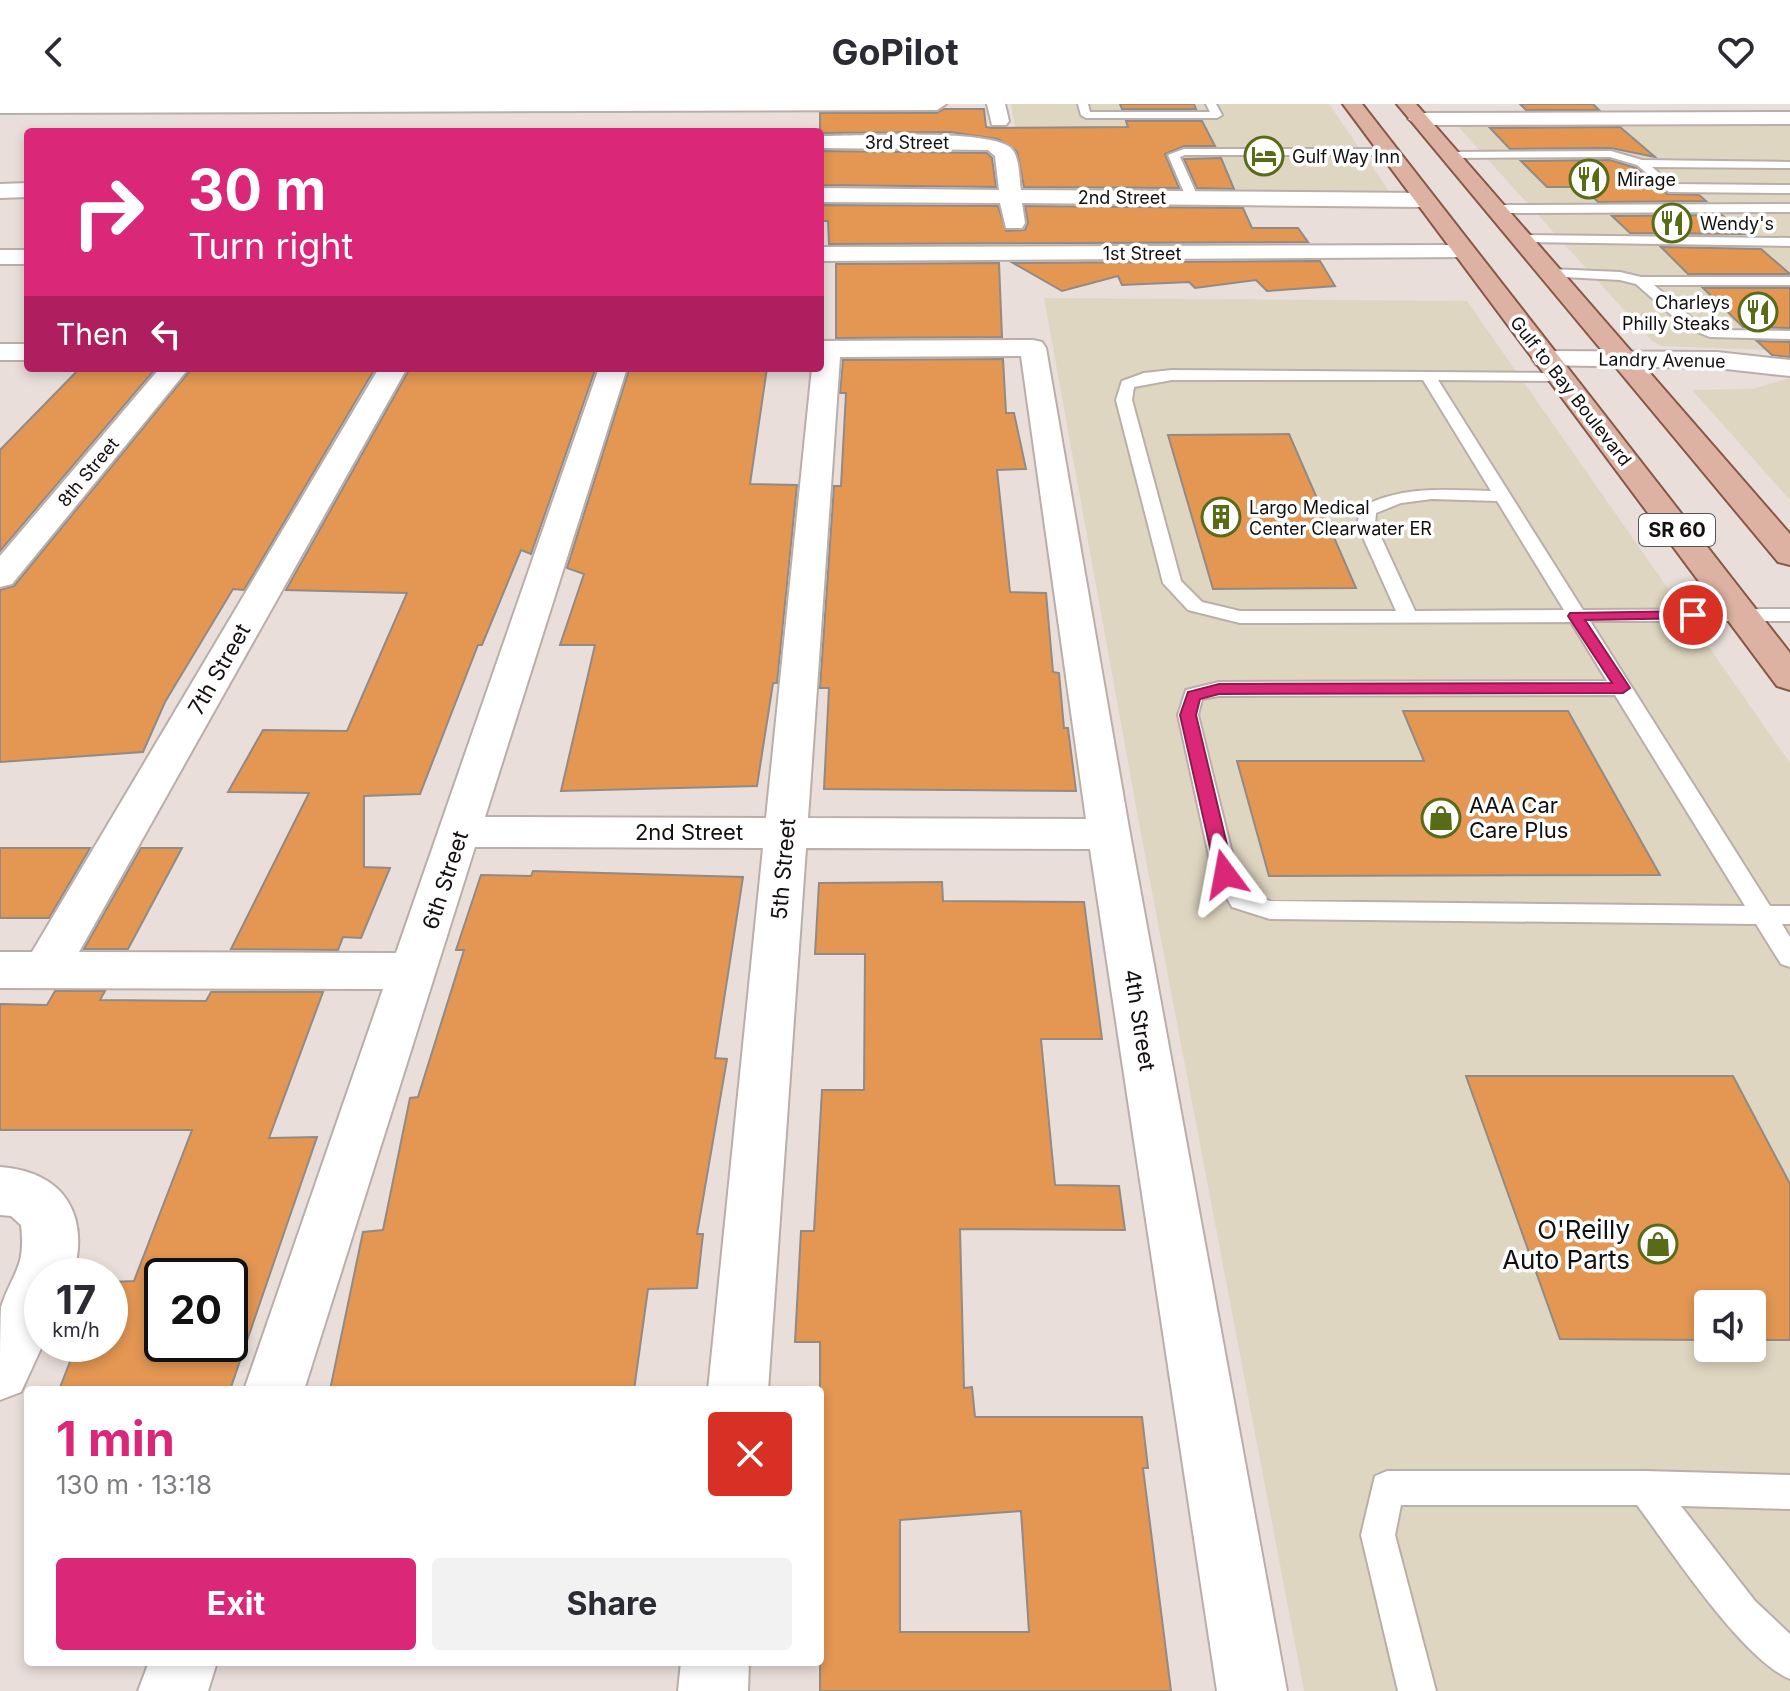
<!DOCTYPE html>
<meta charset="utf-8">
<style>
:root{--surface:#fff;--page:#f2f2f3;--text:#2b2b33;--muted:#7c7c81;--accent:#db2777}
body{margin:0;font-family:Inter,sans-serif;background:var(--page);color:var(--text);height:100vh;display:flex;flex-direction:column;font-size:30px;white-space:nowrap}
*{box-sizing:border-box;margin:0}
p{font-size:26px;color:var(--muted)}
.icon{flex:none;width:44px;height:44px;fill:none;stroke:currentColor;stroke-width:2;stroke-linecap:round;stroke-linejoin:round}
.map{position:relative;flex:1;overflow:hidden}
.drawer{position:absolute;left:24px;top:1282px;width:800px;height:280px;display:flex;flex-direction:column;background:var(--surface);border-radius:8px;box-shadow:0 4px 12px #0003}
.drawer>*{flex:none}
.guide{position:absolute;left:24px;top:24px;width:800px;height:244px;border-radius:8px;box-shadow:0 4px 12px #0003;background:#db2777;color:#fff;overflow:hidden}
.controls{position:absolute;left:1694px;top:1186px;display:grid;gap:16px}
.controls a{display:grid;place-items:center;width:72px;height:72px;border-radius:8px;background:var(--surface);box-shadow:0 4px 12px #0003;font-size:40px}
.speed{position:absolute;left:24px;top:1154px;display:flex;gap:16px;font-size:40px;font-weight:700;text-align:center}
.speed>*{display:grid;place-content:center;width:104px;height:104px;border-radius:50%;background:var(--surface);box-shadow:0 4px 12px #0003;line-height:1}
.speed small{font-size:20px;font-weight:400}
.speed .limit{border:4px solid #111;border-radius:12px;background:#fff;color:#111}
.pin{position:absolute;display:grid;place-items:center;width:68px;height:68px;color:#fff;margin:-34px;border:4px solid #fff;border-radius:50%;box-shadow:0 2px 8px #0007}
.me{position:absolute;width:88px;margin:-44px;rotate:347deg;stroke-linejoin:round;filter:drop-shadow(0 0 6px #0008)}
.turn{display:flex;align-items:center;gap:28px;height:168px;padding:0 32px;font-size:36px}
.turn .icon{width:104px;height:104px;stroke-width:2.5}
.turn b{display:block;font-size:56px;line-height:68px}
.then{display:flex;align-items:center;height:76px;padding:0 32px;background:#0003;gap:16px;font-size:30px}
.round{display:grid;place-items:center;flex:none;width:84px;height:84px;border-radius:8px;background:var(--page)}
.overview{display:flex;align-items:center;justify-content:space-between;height:136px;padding:0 32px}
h1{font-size:48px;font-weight:700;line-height:60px;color:var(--accent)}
.primary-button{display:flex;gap:16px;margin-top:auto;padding:16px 32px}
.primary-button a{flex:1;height:92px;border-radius:8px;background:var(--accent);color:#fff;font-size:32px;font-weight:700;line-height:92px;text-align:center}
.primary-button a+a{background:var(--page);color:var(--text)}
header{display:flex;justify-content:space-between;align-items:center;height:104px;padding:0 32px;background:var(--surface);font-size:36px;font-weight:700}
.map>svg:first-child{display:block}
.commercial{fill:#dfd6c1;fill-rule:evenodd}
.building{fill:#e39753;stroke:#928a84;stroke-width:2;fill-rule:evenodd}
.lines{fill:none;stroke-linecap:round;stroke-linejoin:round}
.service-casing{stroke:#b9aeaa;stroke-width:4}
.minor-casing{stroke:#b9aeaa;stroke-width:4}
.primary-casing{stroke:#885846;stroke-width:4}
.service{fill:#fff;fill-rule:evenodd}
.minor{fill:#fff;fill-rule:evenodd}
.primary{fill:#ddb2a2;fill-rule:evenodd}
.route{fill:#db2777;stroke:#8e194d;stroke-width:2}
.labels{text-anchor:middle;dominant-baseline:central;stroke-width:7;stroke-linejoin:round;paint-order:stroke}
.far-street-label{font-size:18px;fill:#14100f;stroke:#fff}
.far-poi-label{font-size:18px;fill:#14100f;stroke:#fff;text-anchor:start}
.shield{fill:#fff;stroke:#5a5857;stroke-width:2}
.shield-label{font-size:20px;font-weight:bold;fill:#14100f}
.street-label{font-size:22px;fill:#14100f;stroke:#fff}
.poi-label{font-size:22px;fill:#14100f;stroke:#fff;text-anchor:start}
.near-poi-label{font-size:26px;fill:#14100f;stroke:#fff;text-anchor:end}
</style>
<header><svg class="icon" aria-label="back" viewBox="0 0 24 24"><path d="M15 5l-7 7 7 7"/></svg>GoPilot<svg class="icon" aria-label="heart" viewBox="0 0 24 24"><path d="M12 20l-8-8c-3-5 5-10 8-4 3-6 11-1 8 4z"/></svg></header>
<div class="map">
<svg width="1790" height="1587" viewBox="0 0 1790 1587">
<rect width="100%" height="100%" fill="#e9deda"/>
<!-- commercial -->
<path class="commercial" d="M1011,0H1329L1391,90L1026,88Z
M1454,18L1790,19V247L1662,242L1652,237Z
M1044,194L1467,197L1790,659V1587H1304L1141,730ZM1708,1200H1752V1244H1708Z
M1790,274V396L1692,286L1752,285Z"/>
<!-- building -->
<path class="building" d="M1120,0H1194L1196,5H1122Z
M1520,0H1593L1599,6H1526Z
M944,5H984L986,23L992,24L1128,23L1126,17H1202L1215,42H1184L1165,50L1179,84L1024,83L1017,47L998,35L950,28L820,29V9H937Z
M1620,23L1655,53L1611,44L1510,45L1490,24Z
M820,47L987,49L992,54L996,83L820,81Z
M1221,54L1234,85L1197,84L1184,55Z
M1610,56L1636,64L1667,90L1699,91L1706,97L1598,98L1593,93H1585L1575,83H1547L1521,57Z
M820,101L998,102L1006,127L1025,126L1028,119L1025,102L1243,104L1252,124H1298L1308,138L829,140L828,117H820Z
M1722,111L1744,130L1630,129L1612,112Z
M1661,143L1761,145L1790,170H1688Z
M1320,157L1335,182L1267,187L1256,176L1195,184L1189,178L1122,181L1118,172L1062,187L1013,159Z
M999,159L1002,233L836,234V160Z
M1703,184H1790V224L1743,223Z
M1757,237L1790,238V253L1772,251Z
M1003,255L1006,309H1014L1026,365L997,366L1010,488L1046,489L1053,568L1059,569L1064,624H1068L1076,687L824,685L829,584H820L834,382H841L846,289H840L843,256Z
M80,264H156L0,447V346Z
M192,264L374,266L244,486L233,485L165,598L143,648L0,658V486L14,482Z
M508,264L595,266L531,450L521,446L482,541H478L420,690L364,692V763L390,764L361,834L343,833L338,846L231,845L309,689L228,688L263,626L347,627L407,489L286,486L409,266Z
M767,264L750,380L797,381L777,579H773L757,682L561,687L595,541H560L584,470L567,464L629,266Z
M1289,330L1356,484L1213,485L1168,331Z
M1403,607H1568L1660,771L1269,772L1237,657H1424Z
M0,744H90L49,814H0Z
M141,744H182L128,845H84Z
M533,767L743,773L715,954L727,955L697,1130H703L697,1184L648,1185L634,1286H330L363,1128L383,1126L410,994L418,993L464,846H456L481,771L531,772Z
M942,778L943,797L1084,798L1102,935H1041L1055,1081L1119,1082L1125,1126L960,1125L964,1284L972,1283L975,1313H1142L1148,1364H1143L1171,1587H820V1238H795L801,1127H814L822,986H864L865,850H815L819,779ZM1021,1407L1029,1528H900V1416Z
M55,887H105L100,896L206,897L211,888H323L269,1034L317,1033L230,1286H59L77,1240H110V1178L134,1177L192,1026H0V900L47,901ZM162,1172H230V1240H162Z
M1466,972H1733L1790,1080V1236H1752V1200H1708V1236L1560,1235Z"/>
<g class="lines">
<!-- service casing -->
<g class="service-casing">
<path id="service" d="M1078,0H1088L1090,8H1210L1206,0H1216L1222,11L1217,14H1086L1081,11Z
M1184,45H1388L1394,48L1388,51H1185L1180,53L1198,93L1192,97L1186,93L1168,51Z
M1611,47L1642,56L1790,58V64L1652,63L1672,80L1790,81V89L1669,88L1637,61L1610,53L1448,54L1442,51L1448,48Z
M1790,100V108L1497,109L1491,105L1497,101Z
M1521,131L1790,134V142L1517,138V132Z
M1550,165L1620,168L1641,173H1790V181H1654L1695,217L1717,226L1790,227V235L1710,233L1685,223L1636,180L1620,176L1545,172L1543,169Z
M1172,266L1564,269V275L1559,277L1438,276L1583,506L1790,505V517H1590L1770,802H1790V820H1782L1790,833V863L1781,860L1756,820L1270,815L1232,803L1213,770L1178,611L1186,586L1219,578L1607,577L1571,518L1240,519L1188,506L1163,479L1116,296L1122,277L1144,269ZM1172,276H1423L1491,387C1446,386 1403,381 1362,403L1357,420L1396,507H1240L1202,498L1181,477L1132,296L1134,283ZM1432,395L1497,397L1564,506L1415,507L1375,420L1376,409L1401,399ZM1615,591L1745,802L1270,797L1249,790L1237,769L1198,611L1202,595L1219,592Z
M1387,1367H1645L1790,1371V1405L1681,1402L1755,1497L1790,1530V1575C1741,1554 1671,1446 1637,1401H1401L1395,1431L1436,1587H1398L1361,1431L1375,1372Z"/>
</g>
<!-- minor casing -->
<g class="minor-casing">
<path id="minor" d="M0,0H946L937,6L0,9Z
M987,0H1005L1009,17L1006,21H992Z
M1790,8V20L1418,21L1408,15L1418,9Z
M820,32C855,32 989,24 1011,44C1020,53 1019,74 1021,86L1424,89L1435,96L1424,103L1022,99L1025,119L1022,124H1006L1000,99L820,98V84L999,86L995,52L988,46L820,44Z
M28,79V93L0,94V80Z
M1463,141L1471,143L1475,148L1471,153L820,157V143Z
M0,146H28V160H0Z
M1033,236L1042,238L1046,244L1130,730L1287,1587H1217L1090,745L806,744L768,1286H708L763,744L475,743L304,1286H244L383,885L0,884V848H32L379,264H407L79,848L396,849L599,264H627L485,713L766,714L812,264H820V237ZM1021,252L1086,715L808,714L840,253Z
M0,240H28V256H0Z
M1546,247L1717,248L1790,256V272L1717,264L1536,261L1532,255L1536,249Z
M160,264H189L12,480L0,483V452Z
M0,1063C65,1068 90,1111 73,1172H42L43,1240L21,1288L0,1296C0,1274 0,1222 1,1203C13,1167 26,1164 21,1121L11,1112L0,1111Z
M149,1558H217L208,1587H138Z
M681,1558H749L748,1587H678Z"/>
</g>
<!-- primary casing -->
<g class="primary-casing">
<path id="primary" d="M1343,0H1362L1790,549V586L1777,582Z
M1397,0H1416L1790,430V461L1778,458Z"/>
</g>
<!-- service -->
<use href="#service" class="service"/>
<!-- minor -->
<use href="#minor" class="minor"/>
<!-- primary -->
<use href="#primary" class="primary"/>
</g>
<!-- route -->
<path class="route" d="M1693,507L1700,511L1698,514L1585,516L1630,584L1623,589L1219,590L1200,595L1196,611L1234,770L1225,777L1216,770L1180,611L1188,588L1219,580L1612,579L1568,512L1570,509Z"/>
<!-- icons -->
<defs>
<g id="hotel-ring" transform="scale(2)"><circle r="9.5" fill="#fff" stroke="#596b17" stroke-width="1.5"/><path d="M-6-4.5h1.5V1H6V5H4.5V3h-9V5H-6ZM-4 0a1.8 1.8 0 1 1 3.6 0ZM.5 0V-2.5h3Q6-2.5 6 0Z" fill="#596b17"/></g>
<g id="restaurant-ring" transform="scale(2)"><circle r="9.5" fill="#fff" stroke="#596b17" stroke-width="1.5"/><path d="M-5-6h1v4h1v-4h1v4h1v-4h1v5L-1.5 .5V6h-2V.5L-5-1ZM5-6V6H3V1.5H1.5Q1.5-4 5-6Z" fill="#596b17"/></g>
<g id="building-ring" transform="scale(2)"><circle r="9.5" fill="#fff" stroke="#596b17" stroke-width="1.5"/><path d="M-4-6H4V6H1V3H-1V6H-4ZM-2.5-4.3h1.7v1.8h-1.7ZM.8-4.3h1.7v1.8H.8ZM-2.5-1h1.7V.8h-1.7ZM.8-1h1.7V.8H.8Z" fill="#596b17"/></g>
<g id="shop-ring" transform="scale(2)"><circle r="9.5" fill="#fff" stroke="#596b17" stroke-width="1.5"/><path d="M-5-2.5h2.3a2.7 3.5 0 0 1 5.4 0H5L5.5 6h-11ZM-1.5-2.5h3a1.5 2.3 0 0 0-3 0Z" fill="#596b17"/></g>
</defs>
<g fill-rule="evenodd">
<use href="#hotel-ring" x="1264" y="52"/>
<use href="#restaurant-ring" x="1589" y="75"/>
<use href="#restaurant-ring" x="1672" y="119"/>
<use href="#restaurant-ring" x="1758" y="208"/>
<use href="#building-ring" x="1221" y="413"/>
<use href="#shop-ring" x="1441" y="714"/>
<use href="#shop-ring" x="1658" y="1140"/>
</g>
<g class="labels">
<!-- far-street labels -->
<g class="far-street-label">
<text x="907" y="38">3rd Street</text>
<text x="1122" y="93">2nd Street</text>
<text x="1142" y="149">1st Street</text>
<text transform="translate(1662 256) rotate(1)">Landry Avenue</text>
<text transform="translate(1571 287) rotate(52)">Gulf to Bay Boulevard</text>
<text transform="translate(88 368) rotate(-50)">8th Street</text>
</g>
<!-- far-poi labels -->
<g class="far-poi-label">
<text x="1292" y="52">Gulf Way Inn</text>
<text x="1617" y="75">Mirage</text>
<text x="1700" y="119">Wendy's</text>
<text x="1730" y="198" text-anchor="end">Charleys<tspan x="1730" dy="21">Philly Steaks</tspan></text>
<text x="1249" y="403">Largo Medical<tspan x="1249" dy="21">Center Clearwater ER</tspan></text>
</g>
<!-- shield labels -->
<rect class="shield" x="1639" y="410" width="76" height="32" rx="6"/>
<g class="shield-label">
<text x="1677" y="426">SR 60</text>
</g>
<!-- street labels -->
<g class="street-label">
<text transform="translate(219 565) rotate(-60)">7th Street</text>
<text x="689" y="728">2nd Street</text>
<text transform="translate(783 765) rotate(-85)">5th Street</text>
<text transform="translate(445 776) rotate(-72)">6th Street</text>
<text transform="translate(1140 916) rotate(81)">4th Street</text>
</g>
<!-- poi labels -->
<g class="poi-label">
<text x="1469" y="701">AAA Car<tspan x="1469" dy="25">Care Plus</tspan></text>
</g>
<!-- near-poi labels -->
<g class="near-poi-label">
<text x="1630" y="1125">O'Reilly<tspan x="1630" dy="30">Auto Parts</tspan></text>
</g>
</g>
</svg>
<div class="controls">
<a><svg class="icon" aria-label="sound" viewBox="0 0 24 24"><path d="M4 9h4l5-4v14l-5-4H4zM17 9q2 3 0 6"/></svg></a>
</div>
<div class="speed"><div>17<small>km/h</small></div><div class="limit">20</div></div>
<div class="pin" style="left:1693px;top:511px;background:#d93025"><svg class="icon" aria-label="arrive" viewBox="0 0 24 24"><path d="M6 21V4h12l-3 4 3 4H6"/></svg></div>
<svg class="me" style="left:1225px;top:770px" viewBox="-20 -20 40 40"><path d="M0-17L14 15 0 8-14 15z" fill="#db2777" stroke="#fff" stroke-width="4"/></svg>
<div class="guide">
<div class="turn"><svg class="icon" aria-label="right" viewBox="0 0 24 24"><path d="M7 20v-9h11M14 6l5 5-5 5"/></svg><div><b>30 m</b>Turn right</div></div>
<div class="then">Then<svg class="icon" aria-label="left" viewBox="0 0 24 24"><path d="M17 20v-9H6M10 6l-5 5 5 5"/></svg></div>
</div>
<section class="drawer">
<div class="overview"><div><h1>1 min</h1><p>130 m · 13:18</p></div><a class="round" style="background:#d93025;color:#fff"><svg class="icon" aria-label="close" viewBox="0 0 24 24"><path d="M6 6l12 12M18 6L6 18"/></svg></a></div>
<div class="primary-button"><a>Exit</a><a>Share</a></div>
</section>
</div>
